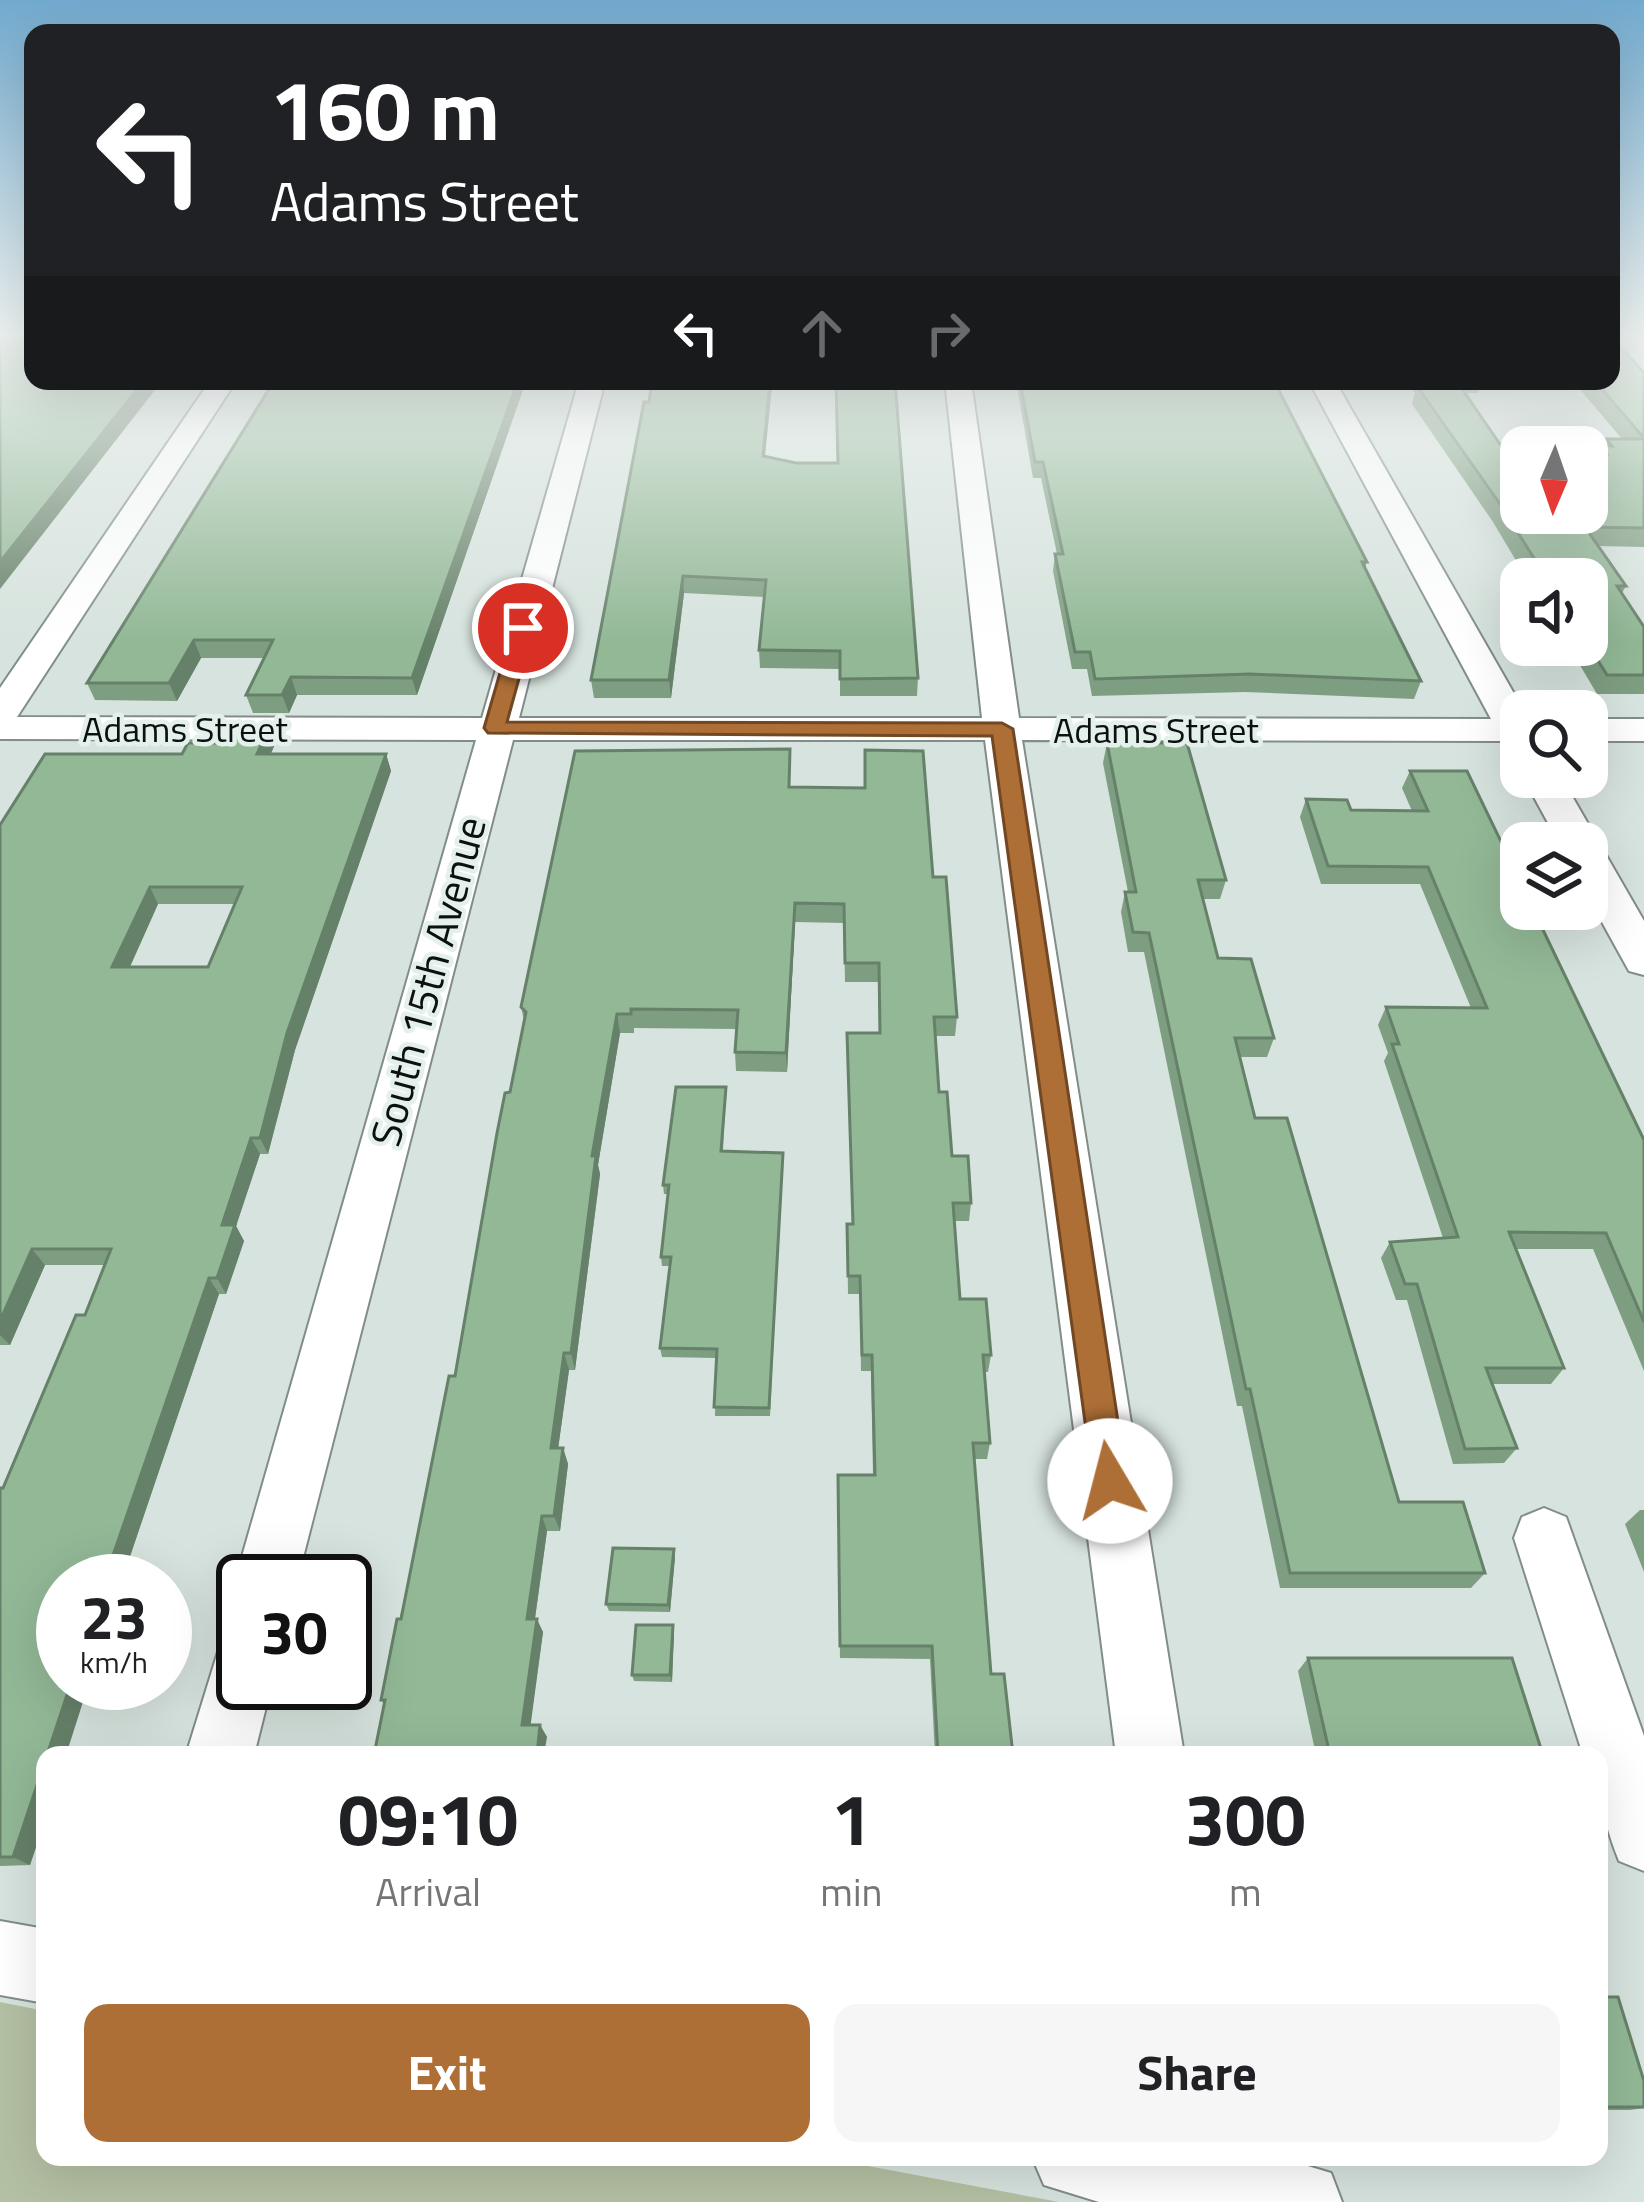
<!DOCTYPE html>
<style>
:root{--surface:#fff;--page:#f6f6f6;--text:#202124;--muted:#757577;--accent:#ae6f36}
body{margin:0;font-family:"Titillium Web",sans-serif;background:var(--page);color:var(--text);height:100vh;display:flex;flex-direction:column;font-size:45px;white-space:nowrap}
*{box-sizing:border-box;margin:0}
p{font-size:39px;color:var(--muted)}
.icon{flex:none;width:66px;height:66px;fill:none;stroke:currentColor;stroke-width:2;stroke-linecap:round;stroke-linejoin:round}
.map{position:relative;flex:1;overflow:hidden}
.side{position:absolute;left:36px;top:1746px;width:1572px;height:420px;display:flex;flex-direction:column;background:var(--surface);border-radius:24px;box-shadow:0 12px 48px #0002}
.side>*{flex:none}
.guide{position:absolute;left:24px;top:24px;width:1596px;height:366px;border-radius:24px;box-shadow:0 12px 48px #0002;background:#202124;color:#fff;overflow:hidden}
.needle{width:78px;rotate:182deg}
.controls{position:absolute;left:1500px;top:426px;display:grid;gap:24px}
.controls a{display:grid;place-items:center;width:108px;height:108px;border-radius:24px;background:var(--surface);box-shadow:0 12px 48px #0002;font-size:60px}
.speed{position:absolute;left:36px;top:1554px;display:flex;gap:24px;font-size:60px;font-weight:700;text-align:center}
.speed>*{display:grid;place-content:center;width:156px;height:156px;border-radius:50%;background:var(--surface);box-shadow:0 12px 48px #0002;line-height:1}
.speed small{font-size:30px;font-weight:400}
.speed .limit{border:6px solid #111;border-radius:18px;background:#fff;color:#111}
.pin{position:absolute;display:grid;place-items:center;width:102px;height:102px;color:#fff;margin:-51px;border:6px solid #fff;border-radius:50%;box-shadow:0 3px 12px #0007}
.me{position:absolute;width:132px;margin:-66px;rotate:352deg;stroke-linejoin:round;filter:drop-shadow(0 0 9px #0008)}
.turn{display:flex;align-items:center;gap:42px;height:252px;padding:0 48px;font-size:54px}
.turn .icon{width:156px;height:156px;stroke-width:2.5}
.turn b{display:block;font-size:84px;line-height:102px}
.lanes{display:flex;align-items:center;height:114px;padding:0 48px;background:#0003;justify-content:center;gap:60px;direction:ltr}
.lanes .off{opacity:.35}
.eta{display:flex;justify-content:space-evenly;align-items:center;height:204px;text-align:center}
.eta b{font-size:72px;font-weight:700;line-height:84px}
.cta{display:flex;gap:24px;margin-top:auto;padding:24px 48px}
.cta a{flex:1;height:138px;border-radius:24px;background:var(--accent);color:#fff;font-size:48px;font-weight:700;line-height:138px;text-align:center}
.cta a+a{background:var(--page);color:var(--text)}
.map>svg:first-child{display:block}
.green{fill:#b4c0a3}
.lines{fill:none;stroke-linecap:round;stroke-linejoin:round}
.minor-casing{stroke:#828d88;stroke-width:4}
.minor{fill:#fff;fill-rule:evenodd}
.wall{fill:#7e9e81;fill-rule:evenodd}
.shaded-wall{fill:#668169}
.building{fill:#92b896;stroke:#668169;stroke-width:3;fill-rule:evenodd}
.route{fill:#ae6f36;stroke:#714823;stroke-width:3}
.labels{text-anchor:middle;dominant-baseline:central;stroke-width:9;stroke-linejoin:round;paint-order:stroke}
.far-street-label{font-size:36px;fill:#0c100e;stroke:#e4f0eb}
.street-label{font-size:42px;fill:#0c100e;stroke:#e4f0eb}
</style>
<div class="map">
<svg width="1644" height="2202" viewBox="0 0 1644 2202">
<rect width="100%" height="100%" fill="#d7e3de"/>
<!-- green -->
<path class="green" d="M0,2002L45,2011V2157H820L1059,2202H0Z"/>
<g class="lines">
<!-- minor casing -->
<g class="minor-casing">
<path id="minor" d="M210,381H236L17,717L482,718L579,381H605L519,718H982L945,381H971L1019,718L1491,719L1309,381H1335L1524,711L1521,750L1504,741L1022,740L1184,1755H1116L985,740H513L297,1581H243V1600L235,1581L476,740L0,739V688Z
M1587,719H1644V741H1587Z
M1523,777H1561L1644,921V975L1629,971L1587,895V843H1559Z
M1544,1508L1566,1517L1644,1736V1871L1619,1861C1604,1824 1599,1795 1599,1755H1583L1514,1538L1522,1517Z
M243,1636V1683H272L254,1755H186L220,1645Z
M0,1921L45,1929V2003L0,1995Z
M1032,2157H1278L1331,2173L1342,2202H1099L1044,2185Z"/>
</g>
<!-- minor -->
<use href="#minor" class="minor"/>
</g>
<!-- wall -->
<path class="wall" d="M1644,373V547L1598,546L1626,586L1622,593L1644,627V694H1597L1568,645H1587V579H1527L1493,522L1412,404L1415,393L1407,381H1482L1478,393H1465L1506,453L1597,454L1601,445H1605L1607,439H1622L1573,381H1611Z
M526,381L417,695H297L289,713H253L246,695L264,658H201L177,701L95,700L87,683Z
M652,381H895L918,678L917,696H840V669L760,668L759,650L764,597L684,593L671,698H594L591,680ZM772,386H835L837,463H796L765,456Z
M1016,381H1274L1367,562L1365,568L1421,681L1414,699L1245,692L1092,696L1087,669H1072L1053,571L1055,554H1057L1041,478H1033Z
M269,727L275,744L271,754H386L391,771L295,1050L268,1154H260L236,1226L244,1241L226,1294H219L123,1577H112L111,1581H63L45,1755V1820L30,1865L0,1866V1488H3L85,1315L105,1265H45L10,1345H0V825L182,754L225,743ZM158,904H235L208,967H130Z
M1107,743L1226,880L1220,899H1203L1218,958L1274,1038L1267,1057H1240L1255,1118L1399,1502L1485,1573L1471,1588H1280L1242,1406H1237L1144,952H1128L1121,912L1125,892H1128L1103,763Z
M1410,771L1644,1140V1371L1593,1249H1515L1564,1368L1551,1384H1492L1517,1448L1504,1463L1453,1464L1407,1300H1396L1381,1258L1390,1242L1443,1238L1384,1061L1388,1053L1378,1025L1386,1007L1471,1008L1420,884H1321L1300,817L1306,799L1351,810L1412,811L1402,788Z
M790,787L933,877L957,1017L955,1036H935L939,1092L952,1156L971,1203L969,1221H954L960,1299L991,1355L988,1372H984L990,1443L987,1459H974L991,1674L1013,1755H935L930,1659L840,1658L838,1475H873L871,1371H861L860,1294H848L847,1224H852L847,1033H879L878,982H845L844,923L795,922L787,1072L736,1071L735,1052L736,1029L634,1028V1033H620L598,1165L600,1174L575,1370H569L558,1448H563L568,1464L560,1531H547L535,1619L543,1632L530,1725H540L547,1737L384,1704L381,1700L455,1376L524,1020L521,1007Z
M726,1087L723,1151L783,1153L770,1416H715L716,1358L662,1357L660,1348L670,1266H662L661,1257L668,1194H664L663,1185Z
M1640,1510H1644V1572L1625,1524Z
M675,1557L670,1612L609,1611L606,1604Z
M673,1625L674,1632L672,1682L634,1681L632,1675Z
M1308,1658L1543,1755H1316L1298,1671Z
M1599,1997L1644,2081V2108L1630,2110H1599Z"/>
<!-- shaded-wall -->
<path class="shaded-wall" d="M144,381H162L0,589V562Z
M518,381H526L417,695L412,678Z
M770,381L772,386L763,472V456Z
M683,576L684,593L671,698L669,680Z
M194,640L201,658L177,701L169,683Z
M291,677L297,695L289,713L282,695Z
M269,727L275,744L263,771L257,754Z
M386,754L391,771L295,1050L268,1154L260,1138L287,1033Z
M150,887L158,904L122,984L112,967Z
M795,903V922L787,1072L786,1053Z
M617,1014L620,1033L598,1165L600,1174L575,1370L571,1353L592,1156Z
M251,1138L260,1154L236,1226L244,1241L226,1294L217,1278L222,1225Z
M32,1249L45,1265L10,1345L0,1335V1321Z
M209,1278L219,1294L123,1577L110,1564Z
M564,1353L569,1370L556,1464L551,1448Z
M563,1448L568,1464L560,1531L554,1516Z
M542,1516L547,1531L533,1632L527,1619Z
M674,1549L675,1557L670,1612L668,1605Z
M98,1564L112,1577L111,1581H93Z
M537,1619L543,1632L529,1737L522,1725Z
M673,1625L674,1632L672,1682L670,1675Z
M71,1683H89L66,1755H47Z
M540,1725L547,1737L544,1755H537Z
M45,1761V1820L30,1865L13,1857Z"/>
<!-- building -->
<path class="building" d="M0,335H33V381H144L0,562Z
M1611,336L1644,373V438L1595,381H1611Z
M274,381H518L412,678L291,677L282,695H246L273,640H194L169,683H87Z
M652,381H770L763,456L796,463H838L836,381H895L918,678L840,679V651L759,650L766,580L683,576L669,680H591L644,402H649Z
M1020,381H1274L1367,562H1362L1421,681L1250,674L1095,679L1090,652H1075L1055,554H1063L1043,462H1035Z
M1417,386H1460L1506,453H1521V513H1587V454H1607L1601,445L1612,446L1607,439H1644V528L1585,527L1626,586H1617L1644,627V675H1607L1587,643V579H1547L1500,504Z
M232,727H269L257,754H386L287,1033L260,1138H251L222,1225H235L217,1278H209L110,1564H98L93,1581H63V1683H71L47,1755H45V1761L13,1857H0V1488H3L76,1315H85L111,1249H32L0,1321V825L45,754H182L188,743H225ZM150,887H242L208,967H112Z
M1107,743H1187L1226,880H1198L1218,958L1251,959L1274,1038H1235L1255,1118H1287L1399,1502H1463L1485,1573H1290L1250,1389H1246L1149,933L1133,932L1125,892H1136Z
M790,749L789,787L865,788V750L923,751L933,877H946L957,1017H934L939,1092H947L952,1156H968L971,1203H953L960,1299H986L991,1355H983L990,1443H973L991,1674H1004L1013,1755H938L932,1646H840L838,1475H875L872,1355H862L860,1276H848L847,1224H853L847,1033H880L879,963H845L844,904L795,903L786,1053L735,1052L738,1010L631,1009V1014H617L592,1156H596L571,1353H564L551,1448H563L554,1516H542L527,1619H537L522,1725H540L537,1755H374L385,1700H381L397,1619H401L449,1376H455L497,1133L505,1093L510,1092L526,1012L521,1007L575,751Z
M1410,771H1467L1521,883V909H1533L1644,1140V1322L1606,1233L1509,1232L1564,1368H1486L1517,1448L1465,1449L1417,1284H1405L1390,1242L1458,1237L1392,1044H1399L1386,1007L1487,1008L1428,867L1328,866L1306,799L1347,800L1351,810L1428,811Z
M676,1087H726L721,1151L783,1153L769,1408L714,1407L717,1349L660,1348L671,1257H661L669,1185H663Z
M613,1548L674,1549L668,1605L606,1604Z
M636,1625H673L670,1675H632Z
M1308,1658H1512L1543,1755H1330Z
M1599,1997H1618L1644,2081V2107H1599Z"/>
<!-- sky -->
<linearGradient id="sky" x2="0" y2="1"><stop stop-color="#72aace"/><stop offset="0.52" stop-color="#edf2f0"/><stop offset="1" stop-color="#edf2f0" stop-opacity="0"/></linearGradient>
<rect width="1644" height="643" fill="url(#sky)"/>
<!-- route -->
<path class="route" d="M523,623L533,628L507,722L1002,723L1013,729L1127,1481L1122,1492L1110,1497L1098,1492L1093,1481L992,736L488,733L484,728L513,628Z"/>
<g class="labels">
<!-- far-street labels -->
<g class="far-street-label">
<text x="185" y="728">Adams Street</text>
<text x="1156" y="729">Adams Street</text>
</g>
<!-- street labels -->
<g class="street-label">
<text transform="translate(427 981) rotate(-75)">South 15th Avenue</text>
</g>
</g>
</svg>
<div class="controls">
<a><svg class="needle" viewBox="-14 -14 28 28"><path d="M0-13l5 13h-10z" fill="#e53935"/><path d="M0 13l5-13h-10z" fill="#757577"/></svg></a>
<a><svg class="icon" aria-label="sound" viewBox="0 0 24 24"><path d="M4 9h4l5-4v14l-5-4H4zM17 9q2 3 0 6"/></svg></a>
<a><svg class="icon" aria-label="search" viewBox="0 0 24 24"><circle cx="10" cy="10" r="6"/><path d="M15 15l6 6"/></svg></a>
<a><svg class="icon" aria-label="layers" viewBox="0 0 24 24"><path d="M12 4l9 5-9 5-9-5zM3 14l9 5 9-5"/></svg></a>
</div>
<div class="speed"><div>23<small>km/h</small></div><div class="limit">30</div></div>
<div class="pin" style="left:523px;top:628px;background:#d93025"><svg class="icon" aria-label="arrive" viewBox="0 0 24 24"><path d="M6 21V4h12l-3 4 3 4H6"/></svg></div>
<svg class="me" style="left:1110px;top:1481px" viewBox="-20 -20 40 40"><circle r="19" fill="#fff"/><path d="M0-13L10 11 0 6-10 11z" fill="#ae6f36"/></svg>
<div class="guide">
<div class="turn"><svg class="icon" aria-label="left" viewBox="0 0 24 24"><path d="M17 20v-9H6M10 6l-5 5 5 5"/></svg><div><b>160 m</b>Adams Street</div></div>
<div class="lanes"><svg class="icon" aria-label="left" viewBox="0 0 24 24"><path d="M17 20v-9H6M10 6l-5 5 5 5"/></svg><svg class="icon off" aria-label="ahead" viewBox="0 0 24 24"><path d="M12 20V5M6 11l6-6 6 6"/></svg><svg class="icon off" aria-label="right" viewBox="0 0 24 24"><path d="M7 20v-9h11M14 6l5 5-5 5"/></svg></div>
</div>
<section class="side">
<div class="eta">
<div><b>09:10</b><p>Arrival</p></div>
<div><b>1</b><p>min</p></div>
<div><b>300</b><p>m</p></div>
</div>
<div class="cta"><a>Exit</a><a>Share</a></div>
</section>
</div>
